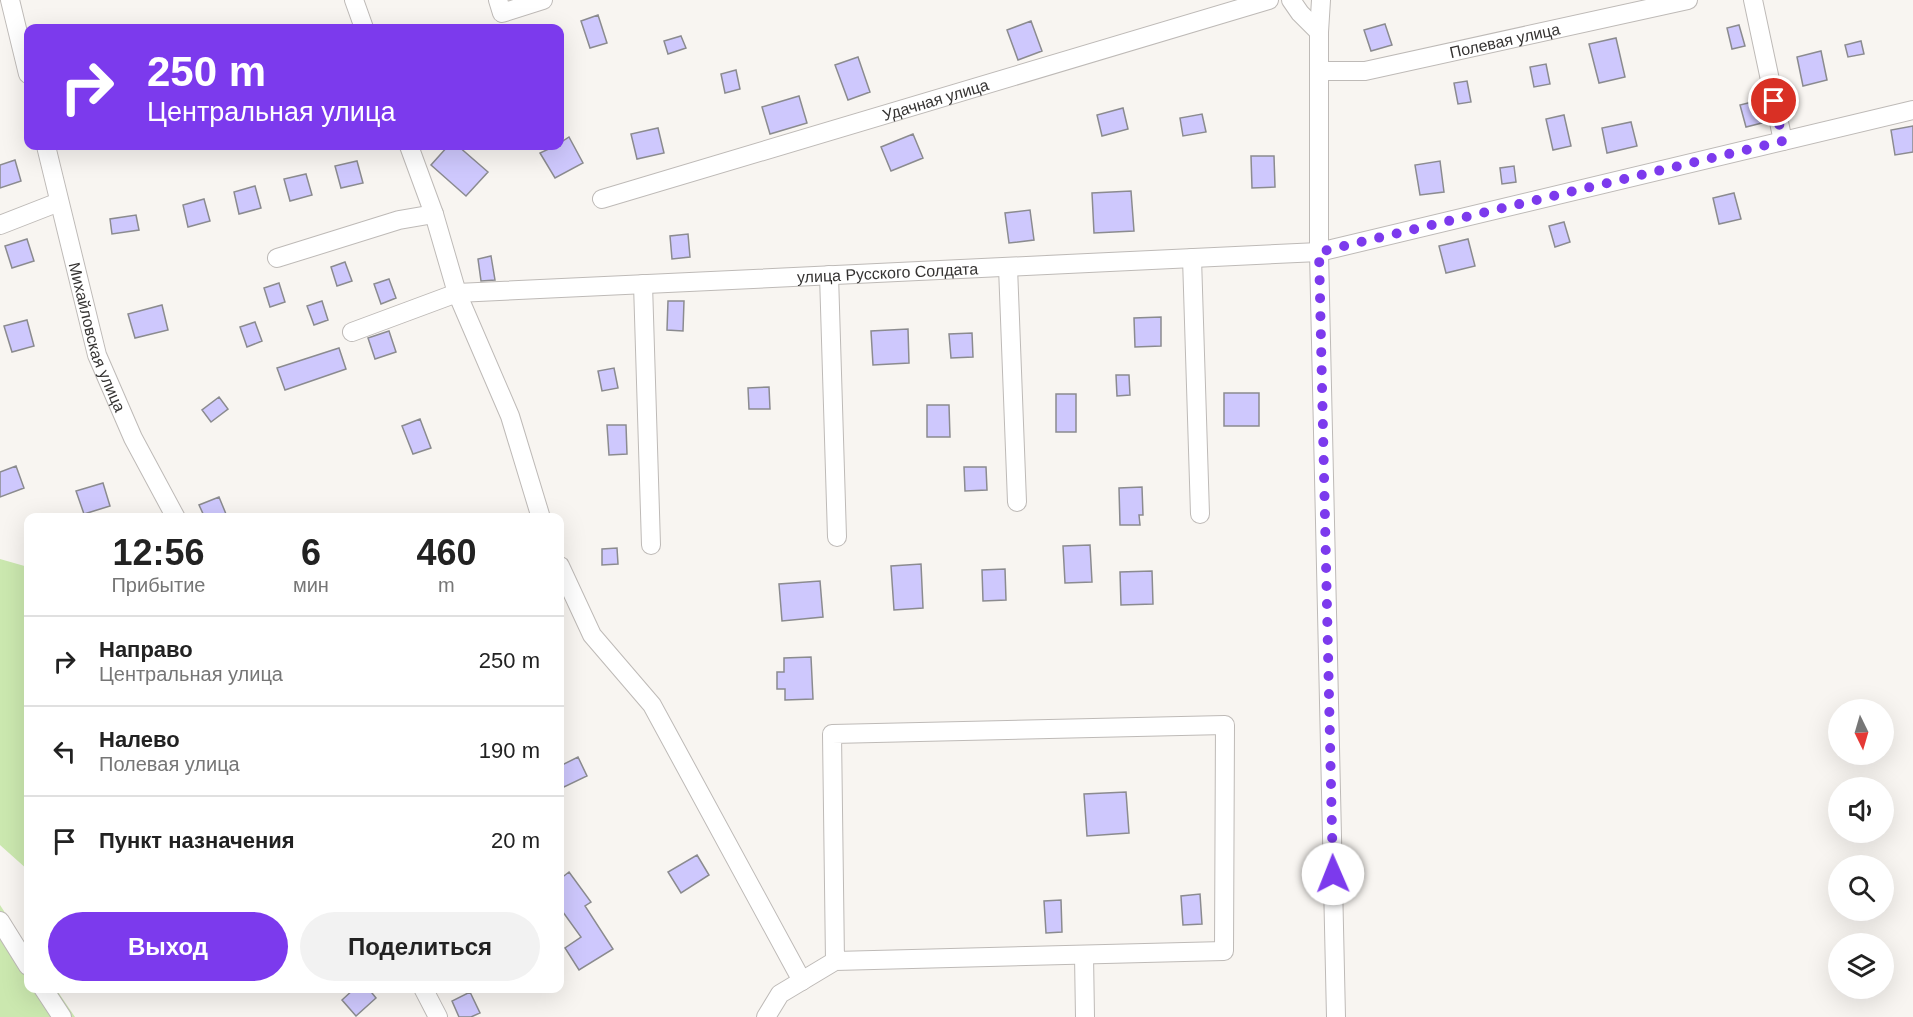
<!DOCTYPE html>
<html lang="ru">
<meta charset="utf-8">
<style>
:root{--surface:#fff;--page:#f2f2f2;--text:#222;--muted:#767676;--line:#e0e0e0;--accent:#7c3aed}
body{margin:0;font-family:Helvetica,sans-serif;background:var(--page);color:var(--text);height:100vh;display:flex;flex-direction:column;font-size:22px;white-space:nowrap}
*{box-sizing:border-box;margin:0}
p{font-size:20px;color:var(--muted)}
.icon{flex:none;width:33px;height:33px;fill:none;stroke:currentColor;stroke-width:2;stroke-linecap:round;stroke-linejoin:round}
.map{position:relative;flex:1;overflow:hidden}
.drawer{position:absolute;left:24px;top:513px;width:540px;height:480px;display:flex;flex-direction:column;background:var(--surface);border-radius:12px;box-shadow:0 6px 24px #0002}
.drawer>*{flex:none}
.hud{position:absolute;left:24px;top:24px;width:540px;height:126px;border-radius:12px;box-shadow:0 6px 24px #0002;background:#7c3aed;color:#fff;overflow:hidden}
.needle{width:39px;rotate:175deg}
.controls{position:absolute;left:1828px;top:699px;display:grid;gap:12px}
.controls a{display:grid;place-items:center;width:66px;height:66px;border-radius:50%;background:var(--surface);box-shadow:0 6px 24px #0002;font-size:30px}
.pin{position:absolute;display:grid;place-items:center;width:51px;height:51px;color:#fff;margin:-26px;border:3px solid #fff;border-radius:50%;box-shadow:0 2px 6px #0007}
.me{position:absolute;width:66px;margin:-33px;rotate:359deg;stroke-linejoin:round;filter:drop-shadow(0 0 4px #0008)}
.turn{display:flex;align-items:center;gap:21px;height:126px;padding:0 24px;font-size:27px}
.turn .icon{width:78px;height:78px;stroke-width:2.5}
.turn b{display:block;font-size:42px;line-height:51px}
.eta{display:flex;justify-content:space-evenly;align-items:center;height:102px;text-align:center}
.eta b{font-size:36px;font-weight:600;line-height:42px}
.button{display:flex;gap:12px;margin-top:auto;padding:12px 24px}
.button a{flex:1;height:69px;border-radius:36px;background:var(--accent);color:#fff;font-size:24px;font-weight:600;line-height:69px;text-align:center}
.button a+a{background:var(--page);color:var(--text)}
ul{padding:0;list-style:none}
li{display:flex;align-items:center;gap:18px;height:90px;padding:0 24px;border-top:2px solid var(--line)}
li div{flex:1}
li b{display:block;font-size:22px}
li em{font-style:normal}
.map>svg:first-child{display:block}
.green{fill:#cbe8af}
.building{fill:#cec8fd;stroke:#8b8b8f;stroke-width:1.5}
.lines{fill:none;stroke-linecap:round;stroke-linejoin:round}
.minor-casing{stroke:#bebab7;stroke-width:20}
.minor{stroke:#fff;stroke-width:18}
.route{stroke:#7c3aed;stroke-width:10;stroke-dasharray:0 18}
.labels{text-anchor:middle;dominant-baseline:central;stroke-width:5;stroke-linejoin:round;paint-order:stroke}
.street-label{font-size:16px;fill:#353332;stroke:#f8f5f1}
</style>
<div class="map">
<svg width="1913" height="1017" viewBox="0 0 1913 1017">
<rect width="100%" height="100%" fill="#f8f5f1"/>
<!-- green -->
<path class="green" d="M0,559L28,567V870L0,845Z
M0,905L28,948V988L56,989L75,1017H0Z"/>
<!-- building -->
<path class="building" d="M598,15L607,43L590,48L581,21Z
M1031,21L1042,51L1018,60L1007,30Z
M1385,24L1392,45L1371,51L1364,30Z
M1739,25L1745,46L1732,49L1727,28Z
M681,36L686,48L668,54L664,41Z
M1616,38L1625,77L1599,83L1589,44Z
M1861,41L1864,54L1848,57L1845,45Z
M1821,51L1827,80L1803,86L1797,57Z
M858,57L870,92L848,100L835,65Z
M1546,64L1550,84L1534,87L1530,67Z
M736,70L740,89L725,93L721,74Z
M1467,81L1471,102L1458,104L1454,83Z
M799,96L807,123L770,134L762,107Z
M1760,100L1766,122L1746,127L1740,105Z
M1123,108L1128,129L1102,136L1097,115Z
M1202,114L1206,132L1183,136L1180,118Z
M1564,115L1571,146L1553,150L1546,119Z
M1631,122L1637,146L1607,153L1602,128Z
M1913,126V152L1895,155L1891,130Z
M658,128L664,153L637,159L631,134Z
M913,134L923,158L891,171L881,147Z
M569,137L583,163L555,178L540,153L555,146H560V143Z
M448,146H458L488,172L466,196L431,165Z
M1251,156H1274L1275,187L1252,188Z
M15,160L21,181L0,188V165Z
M357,161L363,183L341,188L335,166Z
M1440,161L1444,192L1420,195L1415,165Z
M1514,166L1516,182L1502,184L1500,168Z
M306,174L312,195L290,201L284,179Z
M255,186L261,208L239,214L234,192Z
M1131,191L1134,231L1094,233L1092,193Z
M1734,193L1741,219L1719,224L1713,198Z
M204,199L210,221L188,227L183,205Z
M1030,210L1034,240L1009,243L1005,213Z
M136,215L139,230L112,234L110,219Z
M1564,222L1570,242L1555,247L1549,226Z
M688,234L690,257L672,259L670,236Z
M27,239L34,261L12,268L5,246Z
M1468,239L1475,266L1446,273L1439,246Z
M491,256L495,280L481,281L478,259Z
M345,262L352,281L337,286L331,267Z
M389,279L396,298L381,304L374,284Z
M279,283L285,302L270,307L264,288Z
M322,301L328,320L314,325L307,306Z
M668,301H684L683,331L667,330Z
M162,305L168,330L135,338L128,314Z
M1161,317V346L1135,347L1134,318Z
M27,320L34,346L12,352L4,326Z
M255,322L262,341L247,347L240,327Z
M908,329L909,363L873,365L871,331Z
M389,331L396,352L375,359L368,338Z
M972,333L973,357L951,358L949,334Z
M339,348L346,369L285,390L277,368Z
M614,368L618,388L602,391L598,371Z
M1116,375H1129L1130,395L1117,396Z
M769,387L770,409H749L748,388Z
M1224,393H1259V426H1224Z
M1056,394H1076V432H1056Z
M219,397L228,409L211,422L202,410Z
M927,405H949L950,437H927Z
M420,419L431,448L413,454L402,426Z
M607,425H626L627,454L609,455Z
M16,466L24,488L0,497V472Z
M964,467H986L987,490L965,491Z
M103,483L110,506L84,514L76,491Z
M1142,487L1143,515H1139L1140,525H1120L1119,488Z
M219,497L226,514L217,518H205L199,505Z
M1090,545L1092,582L1065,583L1063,546Z
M617,548L618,564L602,565V549Z
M921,564L923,608L894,610L891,566Z
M1005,569L1006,600L983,601L982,570Z
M1152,571L1153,604L1121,605L1120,572Z
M820,581L823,617L782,621L779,584Z
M811,657L813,699L785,700V689H777V672H784V658Z
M578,757L587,776L564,787L560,778V766Z
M1126,792L1129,833L1087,836L1084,794Z
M697,855L709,875L681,893L668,872Z
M569,872L591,902L585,906L613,949L579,970L565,948L581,937L560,908V879Z
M1200,894L1202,924L1183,925L1181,896Z
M1061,900L1062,932L1046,933L1044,901Z
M355,988H368L376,998L356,1016L342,1000Z
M470,992L480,1013L471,1017H459L452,1001Z"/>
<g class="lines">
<!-- minor casing -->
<g class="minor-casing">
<g id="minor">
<path d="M10,0L28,74"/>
<path d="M354,0L364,28"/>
<path d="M498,0L502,13L543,0"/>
<path d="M1291,0L1300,13L1319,32V252L1336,1017"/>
<path d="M1753,0L1783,141"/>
<path d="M1319,32L1321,0"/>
<path id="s1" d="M1319,71H1365L1688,0"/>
<path id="s2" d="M46,146L97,355L133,438L176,518"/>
<path d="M409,146L434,214L457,293L510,416L541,518"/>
<path id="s3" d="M602,199L1269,0"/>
<path d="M0,225L59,202"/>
<path d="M277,258L399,220L434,214"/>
<path d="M1192,258L1200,514"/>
<path d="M1008,267L1017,502"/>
<path d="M829,275L837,537"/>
<path d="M643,284L651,545"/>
<path id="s4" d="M352,332L457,293L1319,252L1913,110"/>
<path d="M560,566L592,635L652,705L802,981"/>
<path d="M0,921L28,966"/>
<path d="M1084,955L1085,1017"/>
<path d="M43,988L62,1017"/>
<path d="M423,988L438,1017"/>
<path d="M766,1017L780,994L835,961L1224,951L1225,725L832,734L835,961"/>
</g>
</g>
<!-- minor -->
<use href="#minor" class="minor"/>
</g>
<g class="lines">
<!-- route -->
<path class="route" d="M1333,874L1319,252L1783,141L1774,101"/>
</g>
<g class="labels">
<!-- street labels -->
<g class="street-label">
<text stroke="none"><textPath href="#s1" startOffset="189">Полевая улица</textPath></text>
<text stroke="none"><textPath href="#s3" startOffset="348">Удачная улица</textPath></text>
<text stroke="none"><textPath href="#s4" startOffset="543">улица Русского Солдата</textPath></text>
<text stroke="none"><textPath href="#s2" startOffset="198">Михайловская улица</textPath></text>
</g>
</g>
</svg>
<div class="controls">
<a><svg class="needle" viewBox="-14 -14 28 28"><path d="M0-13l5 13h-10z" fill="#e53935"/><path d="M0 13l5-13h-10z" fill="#767676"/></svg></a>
<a><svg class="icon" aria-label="sound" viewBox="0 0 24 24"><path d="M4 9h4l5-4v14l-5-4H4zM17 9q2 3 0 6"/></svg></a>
<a><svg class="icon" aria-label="search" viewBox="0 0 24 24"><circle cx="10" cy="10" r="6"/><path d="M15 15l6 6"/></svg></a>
<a><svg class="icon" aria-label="layers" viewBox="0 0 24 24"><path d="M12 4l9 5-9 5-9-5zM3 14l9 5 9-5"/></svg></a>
</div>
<div class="pin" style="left:1774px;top:101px;background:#d93025"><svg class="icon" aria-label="arrive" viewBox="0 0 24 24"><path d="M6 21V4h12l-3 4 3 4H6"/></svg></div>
<svg class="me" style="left:1333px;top:874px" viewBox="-20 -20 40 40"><circle r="19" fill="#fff"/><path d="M0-13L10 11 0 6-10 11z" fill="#7c3aed"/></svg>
<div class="hud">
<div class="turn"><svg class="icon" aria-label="right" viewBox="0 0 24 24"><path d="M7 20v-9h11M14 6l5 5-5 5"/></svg><div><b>250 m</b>Центральная улица</div></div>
</div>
<section class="drawer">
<div class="eta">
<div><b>12:56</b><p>Прибытие</p></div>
<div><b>6</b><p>мин</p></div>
<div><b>460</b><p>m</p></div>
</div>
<ul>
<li><svg class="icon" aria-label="right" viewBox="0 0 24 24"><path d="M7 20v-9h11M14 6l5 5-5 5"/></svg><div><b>Направо</b><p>Центральная улица</p></div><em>250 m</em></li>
<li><svg class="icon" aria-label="left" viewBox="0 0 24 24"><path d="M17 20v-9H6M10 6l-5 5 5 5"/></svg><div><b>Налево</b><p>Полевая улица</p></div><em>190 m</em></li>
<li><svg class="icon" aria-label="arrive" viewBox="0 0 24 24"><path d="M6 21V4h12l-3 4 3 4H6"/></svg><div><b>Пункт назначения</b></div><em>20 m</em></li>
</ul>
<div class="button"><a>Выход</a><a>Поделиться</a></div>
</section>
</div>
